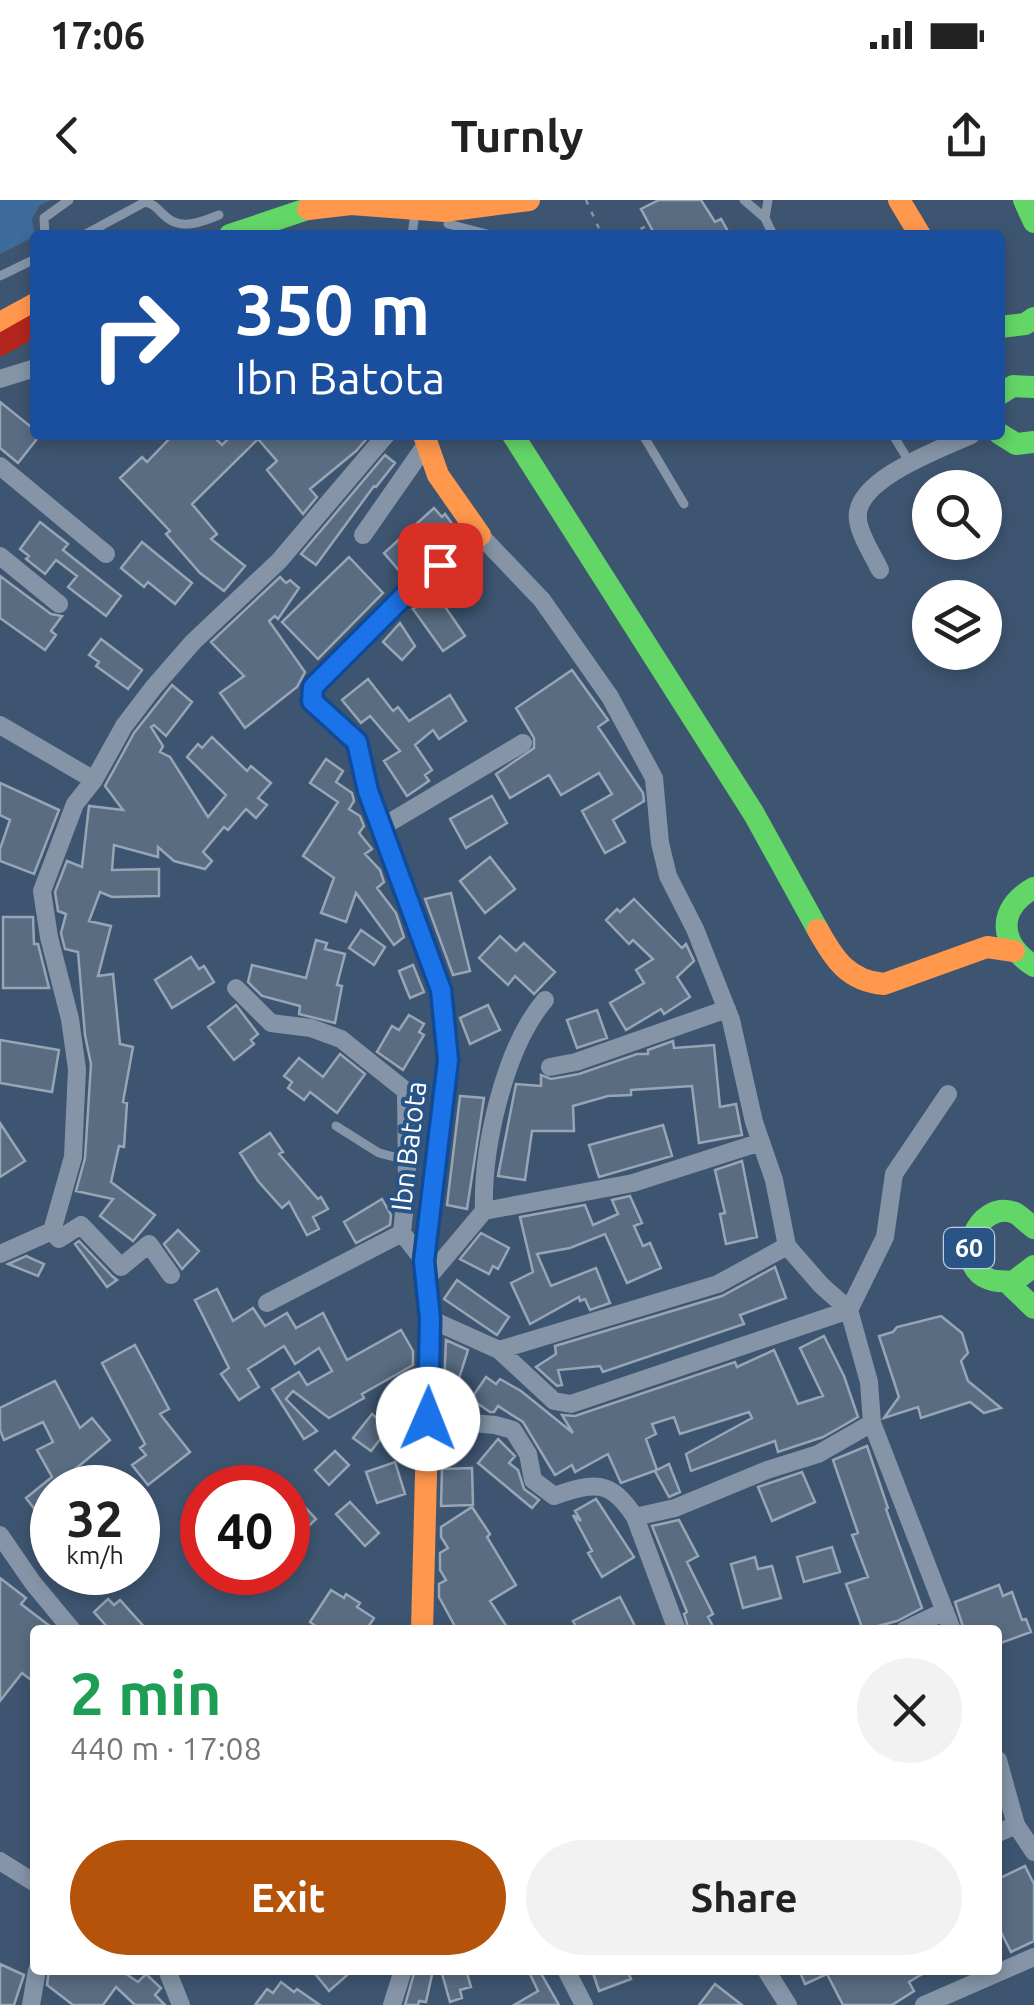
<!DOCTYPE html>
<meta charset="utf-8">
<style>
:root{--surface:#fff;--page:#f2f2f2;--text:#222;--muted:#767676;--accent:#b45309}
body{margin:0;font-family:Ubuntu,sans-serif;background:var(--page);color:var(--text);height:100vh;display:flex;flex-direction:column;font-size:38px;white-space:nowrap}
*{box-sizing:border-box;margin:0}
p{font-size:32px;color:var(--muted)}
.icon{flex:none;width:55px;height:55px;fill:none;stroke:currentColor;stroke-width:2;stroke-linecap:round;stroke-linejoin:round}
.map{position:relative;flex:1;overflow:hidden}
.sheet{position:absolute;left:30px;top:1425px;width:972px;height:350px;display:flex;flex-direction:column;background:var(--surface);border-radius:10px;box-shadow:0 5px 15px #0003}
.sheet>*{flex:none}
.guide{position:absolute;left:30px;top:30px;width:975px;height:210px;border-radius:10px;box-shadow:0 5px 15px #0003;background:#1a4fa0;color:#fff;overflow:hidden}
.controls{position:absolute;left:912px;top:270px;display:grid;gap:20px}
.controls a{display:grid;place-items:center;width:90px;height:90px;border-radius:50%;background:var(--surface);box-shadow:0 5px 15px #0003;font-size:50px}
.speed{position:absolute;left:30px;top:1265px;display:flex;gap:20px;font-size:50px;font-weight:700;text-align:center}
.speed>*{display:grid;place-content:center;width:130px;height:130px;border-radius:50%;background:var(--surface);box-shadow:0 5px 15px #0003;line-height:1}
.speed small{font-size:25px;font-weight:400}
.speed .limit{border:15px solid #d22;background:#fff;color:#111}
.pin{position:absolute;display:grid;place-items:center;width:85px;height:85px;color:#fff;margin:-42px;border-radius:20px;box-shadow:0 5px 15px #0006}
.me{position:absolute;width:110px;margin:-55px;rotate:1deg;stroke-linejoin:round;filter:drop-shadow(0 0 8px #0008)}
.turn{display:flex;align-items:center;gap:35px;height:210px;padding:0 40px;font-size:45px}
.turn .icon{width:130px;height:130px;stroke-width:2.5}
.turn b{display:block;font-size:70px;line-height:85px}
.round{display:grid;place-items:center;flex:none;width:105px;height:105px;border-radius:52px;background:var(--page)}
.head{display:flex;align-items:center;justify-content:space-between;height:170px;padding:0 40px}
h1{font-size:60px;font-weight:700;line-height:75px;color:#1e9e55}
.action{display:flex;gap:20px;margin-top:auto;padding:20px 40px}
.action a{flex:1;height:115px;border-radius:60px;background:var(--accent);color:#fff;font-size:40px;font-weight:700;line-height:115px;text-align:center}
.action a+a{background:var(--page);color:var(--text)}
.status{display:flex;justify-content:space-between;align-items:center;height:70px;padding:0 50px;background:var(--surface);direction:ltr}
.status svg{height:28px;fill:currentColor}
header{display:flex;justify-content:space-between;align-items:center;height:130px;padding:0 40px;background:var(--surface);font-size:45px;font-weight:700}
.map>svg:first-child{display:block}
.green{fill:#3d6b9b}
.building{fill:#596c82;stroke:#98a5b5;stroke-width:2.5}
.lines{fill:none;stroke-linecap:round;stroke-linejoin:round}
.path{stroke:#8595a7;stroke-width:2.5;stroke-dasharray:5 8;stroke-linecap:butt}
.lane{stroke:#8595a7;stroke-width:9}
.street{stroke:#8595a7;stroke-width:18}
.fast{stroke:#63d668;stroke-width:22}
.slow{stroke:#ff974d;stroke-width:22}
.jam{stroke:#b3261e;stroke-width:22}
.route-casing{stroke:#114b97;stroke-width:25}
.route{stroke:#1a73e8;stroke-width:18}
.labels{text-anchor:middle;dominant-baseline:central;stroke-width:8;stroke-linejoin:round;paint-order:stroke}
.shield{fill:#295486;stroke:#bfccdb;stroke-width:2.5}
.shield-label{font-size:25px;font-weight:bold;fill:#fff}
.street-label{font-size:28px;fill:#fff;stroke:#295486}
</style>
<div class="status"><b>17:06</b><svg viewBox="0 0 49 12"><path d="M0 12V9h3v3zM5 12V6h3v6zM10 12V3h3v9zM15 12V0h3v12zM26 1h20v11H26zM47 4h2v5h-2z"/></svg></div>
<header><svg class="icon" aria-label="back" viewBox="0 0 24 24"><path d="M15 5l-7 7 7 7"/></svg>Turnly<svg class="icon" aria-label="share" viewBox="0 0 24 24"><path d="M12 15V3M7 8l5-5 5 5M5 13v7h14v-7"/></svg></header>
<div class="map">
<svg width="1034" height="1805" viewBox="0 0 1034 1805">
<rect width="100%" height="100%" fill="#3e5571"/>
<!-- green -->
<path class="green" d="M0,0H51L39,6L32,19L35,36L0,54Z"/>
<!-- building -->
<path class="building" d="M659,0H701L715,22L721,19L730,35H655L641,9Z
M0,202L35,230V235H40L18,263L0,248Z
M173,235H212L222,245L232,235H370L356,251L310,289L317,297L303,314L267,270L277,261L258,239L192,304L217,334L211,339L245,366L224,391L200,373L166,334L170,331L120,278L142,257L147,262Z
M385,255L395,263L376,287L374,286L316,365L301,354Z
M434,308L442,317L445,314L458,332L402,374L384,353Z
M40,322L68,344L63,350L121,396L106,416L68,387L77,376L56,360L45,374L26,359L29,356L20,349Z
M142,342L192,383L175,404L148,382L144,387L121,368Z
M349,357L383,393L318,459L282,422Z
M0,376L51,414L62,416L51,431L56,435L45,450L0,418Z
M280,377L286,383L290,380L299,388L278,419L275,416L269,421L305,472L297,487L245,528L220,493L244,476L211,442Z
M435,392L465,436L443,451L413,409Z
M400,423L415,446L402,460L383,442Z
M101,439L142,470L128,489L96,466L99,462L89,455Z
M572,470L608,520L598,527L643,593L644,601L613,620L625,642L605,653L582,611L612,594L599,573L561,595L549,575L510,598L496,574L534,548V538L516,508Z
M368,479L393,511L398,507L409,521L450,495L466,521L439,539L433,530L415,545L432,570L425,575L429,581L407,596L384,561L400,551L370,516L361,523L342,500Z
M172,485L192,502L166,536L154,525L151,527L163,546L160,552L170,557L208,617L226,595L187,557L198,544L202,548L212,537L247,571L251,566L271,583L258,598L267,605L256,618L246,609L228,630L224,627L203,652L212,661L205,669L174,661L158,647V657L114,645L112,670L159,669V696L112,697L100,692L89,721L111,726L98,776L113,774L120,844L133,847L123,902L127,903L124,947L119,946L111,982L155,1015L133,1041L100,1016L113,999L76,991L85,958L91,864L85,835L78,752L65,749L61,733L66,714L58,711L55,692L67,661L82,667L89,606L123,610L105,586L134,533Z
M326,559L343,571L336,582L352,593L354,601L349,609L360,616L364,626L359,633L372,649L365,654L380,670L384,682L377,688L396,713L404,737L394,745L356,693L346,722L321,713L334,678L303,656L338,602L310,583Z
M0,583L59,610L34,674L0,661V649L10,620L0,615Z
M492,596L507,623L466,648L450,619Z
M490,657L515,689L485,713L460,681Z
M451,693L470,771L453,775L425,699Z
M634,699L682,748L686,744L694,761L677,777L690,797L664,814L661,809L626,830L610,803L644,783L636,770L653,759L633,740L629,744L606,720L617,709L620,712Z
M3,717H33L34,744H38L49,788H3Z
M361,730L385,747L374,765L349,748Z
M500,736L516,751L524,743L555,772L534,794L515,776L508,785L479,758Z
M316,740L327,743L325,749L345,754L337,785L342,786L335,823L299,814L300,806L262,796L248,782L252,765L306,778Z
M191,757L199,769L204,766L214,782L172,808L155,780Z
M413,765L424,792L410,798L399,771Z
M236,805L258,834L251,840L254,844L234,860L208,827Z
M488,805L500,830L470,844L460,818Z
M597,810L607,838L577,848L567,820Z
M409,815L424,824L419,832L424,835L403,870L377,852L392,826L399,830Z
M0,840L59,850L52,892L0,883Z
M673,841L674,848L714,845L720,907L736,904L742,935L699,943L692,886L631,890V895L608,896L573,906L574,931H532L525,980L498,976L516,884L541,886V875L551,879L579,874L637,854H648V850Z
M340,854L365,874L337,913L310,892L304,900L288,888L292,882L284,876L299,858L323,877Z
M460,896L484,898L467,1009L447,1005Z
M0,923L25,961L0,977Z
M663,925L672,956L599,977L589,945Z
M270,933L283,952L279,954L318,999L321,997L328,1009L313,1017L319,1029L307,1035L289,1002L282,1008L258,981L240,953Z
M742,961L757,1037L726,1044L720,1014L725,1013L715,970Z
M630,996L642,1023L634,1026L643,1046L650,1043L661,1068L627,1083L605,1034L570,1048L537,1054L551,1086L596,1068L610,1103L590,1110L585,1099L580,1101L579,1097L530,1124L511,1083L533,1072L520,1017L585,1005L593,1025L618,1014L612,1000Z
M382,999L391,1015L390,1025L356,1043L344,1022Z
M178,1030L199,1051L182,1069L164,1044Z
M481,1033L509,1048L498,1069L493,1066L489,1074L460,1059Z
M79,1041L112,1076L117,1080L107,1087L75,1044Z
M26,1056L44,1064L38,1076L8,1064Z
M775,1067L786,1098L740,1115L744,1124L603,1172L600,1166L558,1170L562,1185L557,1186L536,1167L556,1154L555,1146L722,1096Z
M457,1080L509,1117L497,1135L444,1099Z
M217,1089L233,1121L253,1108L265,1126L287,1113L296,1128L323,1113L347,1160L401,1130L413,1151V1165L362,1194L364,1198L329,1218L293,1191L286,1199L317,1231L304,1239L272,1189L299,1172L307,1185L332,1171L319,1148L295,1164L284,1146L248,1169L259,1187L239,1200L221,1174L229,1168L195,1100Z
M941,1116L962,1133L968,1153L961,1161L968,1181L1001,1208L984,1213L970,1202L921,1218L918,1207L884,1218L899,1197L879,1136L893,1132L897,1127Z
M824,1136L844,1176L858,1217L823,1237L778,1252L775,1241L691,1271L686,1254L752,1218L749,1212L680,1234L674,1217L652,1224L656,1234L646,1239L657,1270L621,1283L608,1254L575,1272L572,1265L555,1275L523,1222L498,1206L494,1212H490L471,1199L486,1177L496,1184L500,1179L521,1191L573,1233L562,1215L575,1216L735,1162L737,1167L774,1150L798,1204L823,1196L800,1148Z
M446,1140L468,1150L455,1191L444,1188Z
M135,1145L169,1209L160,1214L190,1252L148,1285L132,1265L146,1255L140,1248L145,1244L102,1163Z
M55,1181L80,1228L92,1218L110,1240L73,1271L86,1288H52V1332L26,1298L52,1277L37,1250L53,1242L43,1222L4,1240L0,1230V1208Z
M372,1214L389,1228L371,1251L353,1238Z
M498,1239L515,1256L509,1263L518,1270L524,1289L539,1300L532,1308L478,1263Z
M867,1246L888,1308L886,1309L922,1408L897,1421L863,1430L846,1384L868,1377L852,1335L858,1333L833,1260Z
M335,1251L349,1265L329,1285L315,1270Z
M395,1262L405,1294L377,1303L366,1272Z
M669,1264L680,1292L669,1297L655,1271Z
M472,1268L473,1305L441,1306L442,1269Z
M802,1272L815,1302L772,1321L758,1287Z
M288,1289L316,1319L288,1346Z
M596,1299L634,1357L602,1377L588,1353L592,1351L573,1315L581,1321L575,1311Z
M350,1302L379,1333L365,1346L336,1314Z
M472,1307L490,1334L487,1337L516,1385L490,1401L509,1430H457L439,1397V1384L446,1380L440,1370V1353L448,1348L441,1337V1327Z
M679,1320L698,1356L687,1362L713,1414L708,1417L715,1430H689L684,1414L687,1412L652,1326Z
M832,1347L840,1372L804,1382L797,1357Z
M755,1357L758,1369L772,1366L781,1398L743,1408L731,1364Z
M0,1378L26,1398L21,1404L55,1430H35V1483L22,1473L0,1501Z
M999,1385L1003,1396L1012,1392L1022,1420L1026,1419L1031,1432L998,1444V1430H964L955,1402Z
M331,1390L344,1398L346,1394L360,1403L357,1407L374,1418L366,1430H321L310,1422Z
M620,1397L637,1430H578L573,1421Z
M108,1399L114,1405L120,1400L147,1430H110L94,1412Z
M1025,1666L1034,1684V1741L1011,1752L998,1726V1679Z
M0,1764L24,1775L14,1805H0Z
M49,1770H120L138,1782L146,1774L161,1788L155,1795L165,1805H135L116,1787L103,1805H73L47,1785Z
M312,1770H353L329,1791Z
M415,1770H433L426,1802L419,1801L418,1805H405Z
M441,1770H466L471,1787L460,1790L462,1798L450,1802Z
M528,1770H539L559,1805H514L538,1791Z
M592,1770H627L631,1779L599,1791Z
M799,1770H929L909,1782L914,1791L892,1805H843L827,1774L805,1784Z
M281,1782L294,1792L297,1789L320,1805H255L267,1789L273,1793Z
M715,1784L742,1805H699Z"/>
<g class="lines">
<!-- path -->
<path class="path" d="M586,0L602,35
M629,35L650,24
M747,35L757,29"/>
<!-- lane -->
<path class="lane" d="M744,0L765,18L773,35
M765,18L768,0
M448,24L491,35
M45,35L44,18L69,0
M84,35L145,2C156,5 157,9 165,16C180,31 202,22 219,15
M412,35L415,13
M0,76L35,59
M643,235L684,304
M893,235L910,263
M336,926L379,953L406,960"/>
<!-- street -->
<path class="street" d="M0,179L35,168
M0,266L106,354
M363,335L425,246
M480,335L542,400L610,497L654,578L660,643L668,676L695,729L731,820L754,922L774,980L787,1046L821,1085L849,1110L869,1182L872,1223L952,1430
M0,356L59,404
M880,370C873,355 860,336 858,320C852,280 941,249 971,235
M0,525L94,580
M382,627L523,543
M236,788L271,823L311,828L341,839L406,891L407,981L402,1033L424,1061
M550,867L576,862L727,809
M484,1011C482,949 504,848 545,800
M52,1031L59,1039L81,1025L121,1067L149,1044L171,1075
M0,1054L52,1031L73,957L77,869L70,819L49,737L42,691L75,604L94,580L124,526L153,488L193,442L279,361L386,235
M426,1080L484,1011L633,983L761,942
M267,1103L402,1033
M430,1119L499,1150L554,1201L571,1204L849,1110L885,1037L894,974L948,894
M499,1150L718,1084L787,1046
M428,1219L495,1225L513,1230L528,1254L533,1280L554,1296C595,1282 610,1279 635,1317L675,1308L767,1270L818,1254L872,1223
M635,1317L677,1430
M0,1335L33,1383L72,1430
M905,1430L945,1411
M998,1560L1016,1625L1034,1652
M998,1633L1016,1625
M0,1661L35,1683
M167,1770L181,1805
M566,1770L584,1805
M766,1770L788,1805
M31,1805L37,1770
M392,1805L403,1770
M924,1805L1034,1757"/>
<!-- fast -->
<path class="fast" d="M1024,0L1034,22
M230,35L325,3
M1000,127L1025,124L1034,118
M1000,194L1013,186L1034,187
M1000,234L1016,244L1034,242
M513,235L754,614L818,730
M348,452L313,487L312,501L357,542L368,591L441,790L448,860L427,1037
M1034,688C996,709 999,744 1034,766
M1034,1028C1028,1024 1021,1016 1015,1013C977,998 951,1065 989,1079C995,1082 1006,1081 1013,1082L1034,1066
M1007,1082L1034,1108"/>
<!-- slow -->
<path class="slow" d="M899,0L920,35
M308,9L351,4L444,11L529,0
M0,123L35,104
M348,452L413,386L480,335L438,275L424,235
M818,730C834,759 848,781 884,784L987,747L1014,751
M422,1430L430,1119L424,1061L427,1037"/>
<!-- jam -->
<path class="jam" d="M0,145L35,125"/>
</g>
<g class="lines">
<!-- route casing -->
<g class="route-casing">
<path id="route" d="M428,1219L430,1119L424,1061L448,860L441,790L368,591L357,542L312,501L313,487L414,386L440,365"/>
</g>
<!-- route -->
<use href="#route" class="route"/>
</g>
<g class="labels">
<!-- shield labels -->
<rect class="shield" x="944" y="1028" width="50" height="40" rx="8"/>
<g class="shield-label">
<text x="969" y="1048">60</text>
</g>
<!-- street labels -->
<g class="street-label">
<text transform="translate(408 946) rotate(-83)">Ibn Batota</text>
</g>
</g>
</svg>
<div class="controls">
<a><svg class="icon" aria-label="search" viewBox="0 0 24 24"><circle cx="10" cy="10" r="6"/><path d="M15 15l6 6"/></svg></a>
<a><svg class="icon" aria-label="layers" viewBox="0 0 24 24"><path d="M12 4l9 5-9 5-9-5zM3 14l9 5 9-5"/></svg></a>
</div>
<div class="speed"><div>32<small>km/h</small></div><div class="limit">40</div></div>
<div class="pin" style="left:440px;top:365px;background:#d93025"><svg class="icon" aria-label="arrive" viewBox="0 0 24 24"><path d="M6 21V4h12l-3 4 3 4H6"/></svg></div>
<svg class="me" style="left:428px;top:1219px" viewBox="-20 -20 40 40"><circle r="19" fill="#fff"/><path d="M0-13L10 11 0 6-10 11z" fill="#1a73e8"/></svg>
<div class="guide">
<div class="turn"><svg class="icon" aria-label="right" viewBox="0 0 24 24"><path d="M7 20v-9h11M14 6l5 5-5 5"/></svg><div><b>350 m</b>Ibn Batota</div></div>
</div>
<section class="sheet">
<div class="head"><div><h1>2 min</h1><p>440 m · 17:08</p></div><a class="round"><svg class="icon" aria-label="close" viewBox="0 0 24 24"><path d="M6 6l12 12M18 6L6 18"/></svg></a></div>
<div class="action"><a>Exit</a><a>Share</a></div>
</section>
</div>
